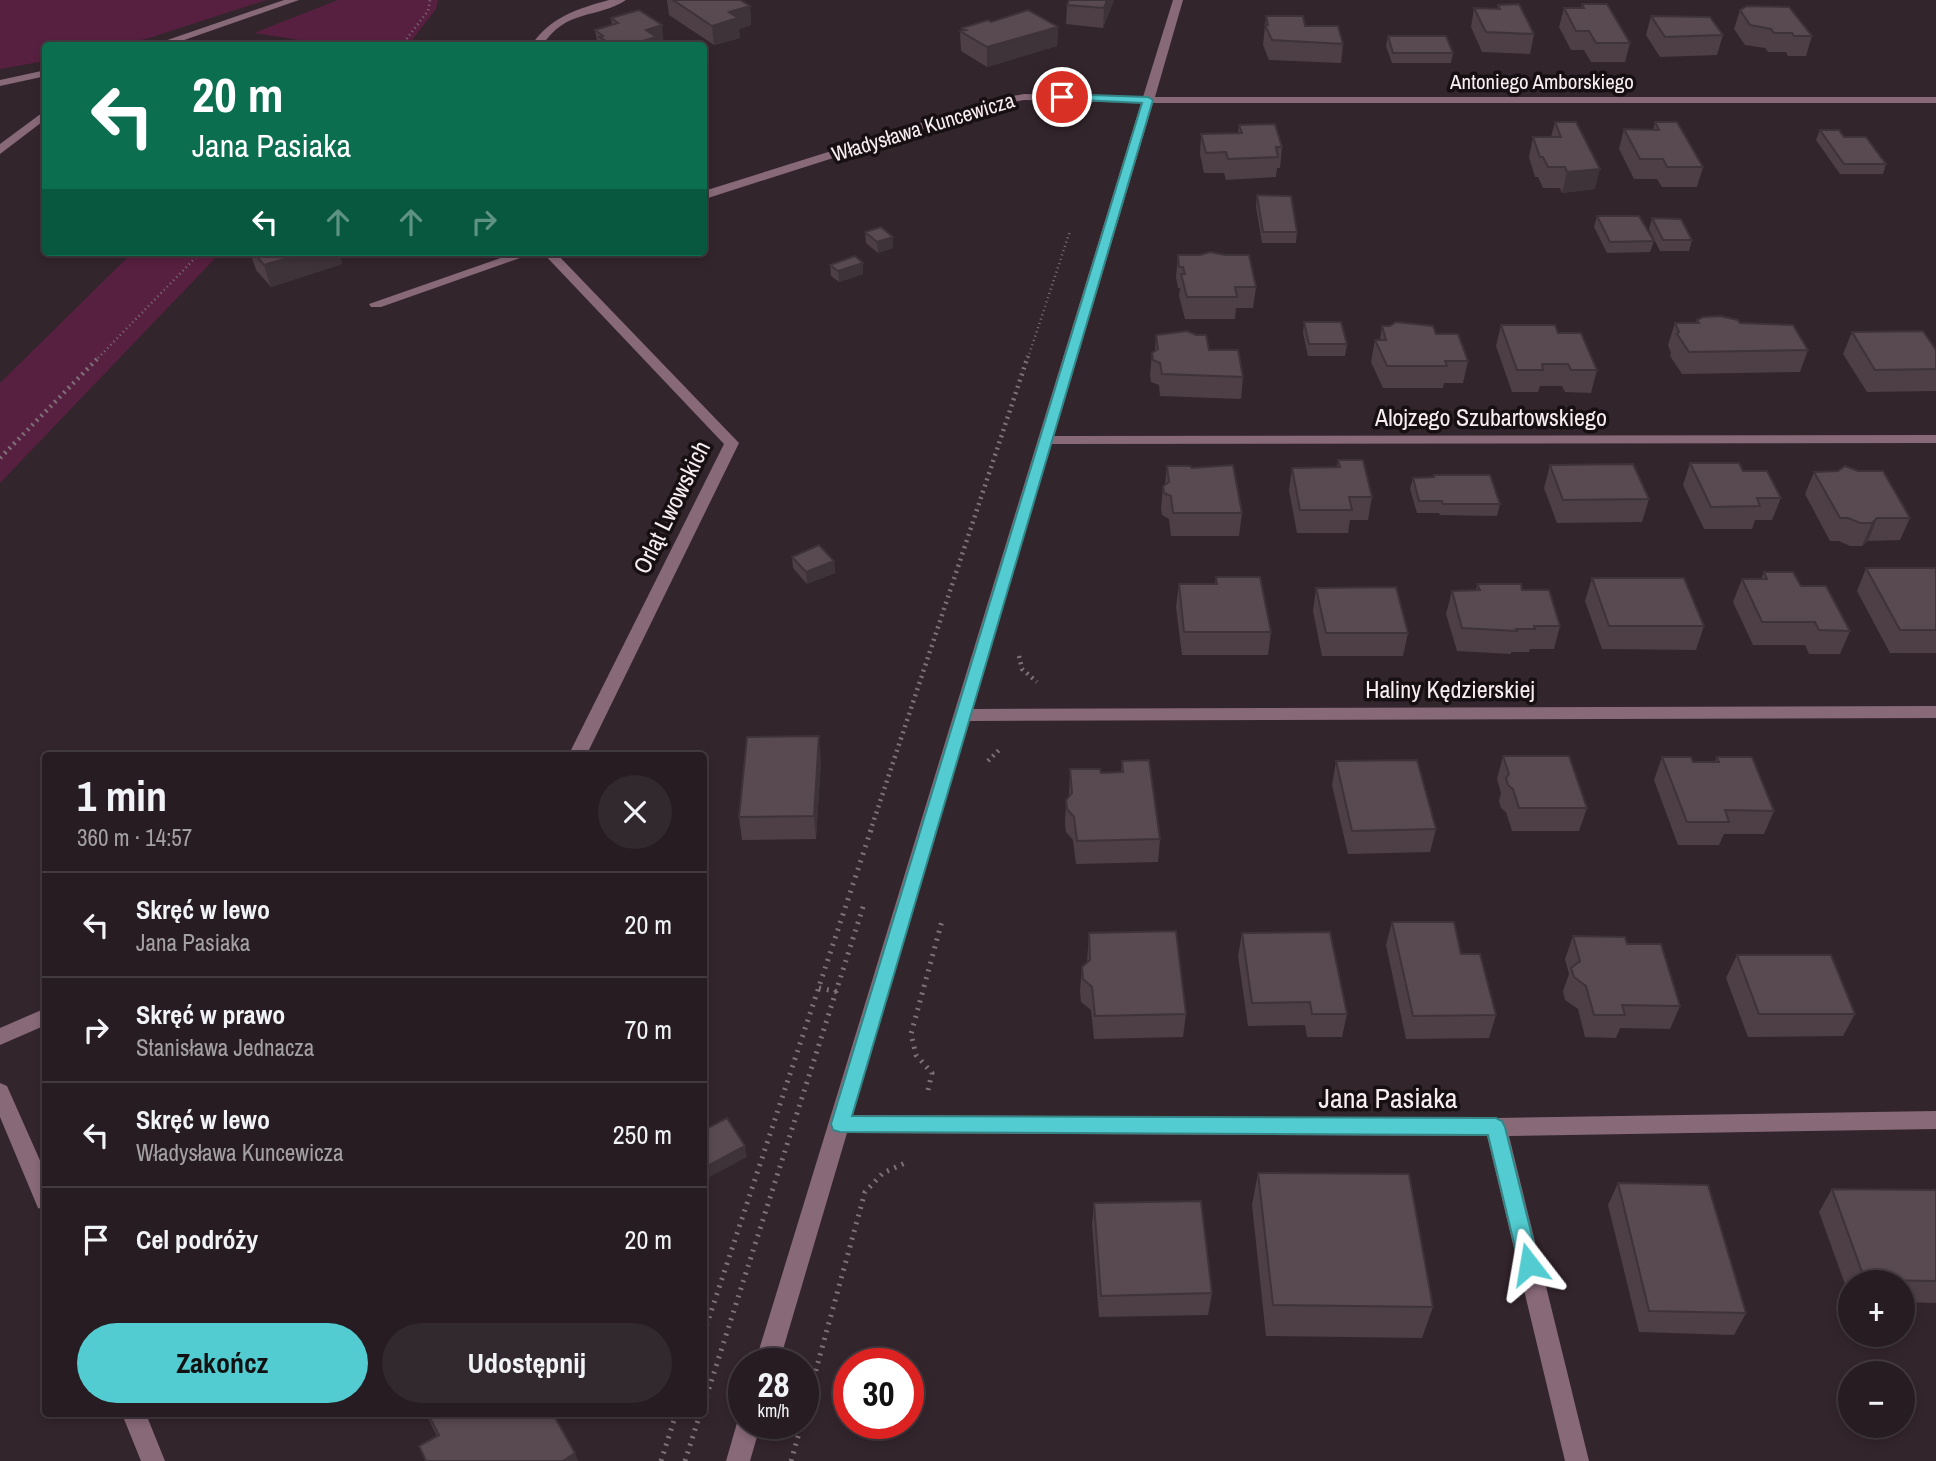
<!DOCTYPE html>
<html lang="pl">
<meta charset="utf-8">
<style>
:root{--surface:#261c21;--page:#32292e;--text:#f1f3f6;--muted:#a4a1a5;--line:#423a3f;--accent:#52ccd0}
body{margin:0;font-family:"Archivo Narrow",sans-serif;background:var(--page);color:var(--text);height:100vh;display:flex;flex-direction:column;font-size:26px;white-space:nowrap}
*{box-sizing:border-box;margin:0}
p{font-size:23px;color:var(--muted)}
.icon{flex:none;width:38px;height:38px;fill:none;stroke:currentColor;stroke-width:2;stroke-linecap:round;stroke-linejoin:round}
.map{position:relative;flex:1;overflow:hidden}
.panel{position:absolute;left:42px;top:752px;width:665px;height:665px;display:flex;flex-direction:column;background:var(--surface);border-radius:7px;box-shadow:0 4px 10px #0003,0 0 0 2px var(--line)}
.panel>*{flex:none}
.hud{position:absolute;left:42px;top:42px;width:665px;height:214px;border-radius:7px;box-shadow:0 4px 10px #0003,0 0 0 2px var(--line);background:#0b6e4f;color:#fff;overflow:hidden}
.buttons{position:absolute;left:1838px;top:1270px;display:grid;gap:14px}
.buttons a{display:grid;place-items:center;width:77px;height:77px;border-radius:50%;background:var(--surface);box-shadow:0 4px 10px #0003,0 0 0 2px var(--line);font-size:35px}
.speed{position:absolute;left:728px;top:1348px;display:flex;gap:14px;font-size:35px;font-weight:700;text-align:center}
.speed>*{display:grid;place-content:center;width:91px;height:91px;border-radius:50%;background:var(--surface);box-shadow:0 4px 10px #0003,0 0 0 2px var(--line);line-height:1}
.speed small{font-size:18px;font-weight:400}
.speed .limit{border:10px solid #d22;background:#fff;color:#111}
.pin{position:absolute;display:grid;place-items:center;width:60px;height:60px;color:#fff;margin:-30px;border:4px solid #fff;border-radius:50%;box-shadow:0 2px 7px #0007}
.me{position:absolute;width:77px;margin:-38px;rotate:346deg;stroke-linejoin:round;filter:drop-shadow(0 0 5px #0008)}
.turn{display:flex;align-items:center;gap:24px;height:147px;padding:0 35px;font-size:32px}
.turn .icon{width:91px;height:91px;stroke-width:2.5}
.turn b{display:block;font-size:49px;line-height:60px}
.lanes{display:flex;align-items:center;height:66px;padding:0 35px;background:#0003;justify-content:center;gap:35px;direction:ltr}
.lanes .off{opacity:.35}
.round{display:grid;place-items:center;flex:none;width:74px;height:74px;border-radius:37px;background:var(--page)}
.headline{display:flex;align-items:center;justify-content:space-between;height:119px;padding:0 35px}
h1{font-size:42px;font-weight:800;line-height:52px}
.cta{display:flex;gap:14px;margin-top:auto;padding:14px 35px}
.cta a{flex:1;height:80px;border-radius:42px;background:var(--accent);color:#111;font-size:28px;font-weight:800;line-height:80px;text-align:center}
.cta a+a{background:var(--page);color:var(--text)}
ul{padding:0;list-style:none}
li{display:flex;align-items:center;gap:21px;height:105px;padding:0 35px;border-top:2px solid var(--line)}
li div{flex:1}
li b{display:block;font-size:26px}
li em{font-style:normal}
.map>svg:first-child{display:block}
.green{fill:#582040}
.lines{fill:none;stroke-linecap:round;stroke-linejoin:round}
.path-far2{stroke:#7e7177;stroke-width:2.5;stroke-dasharray:1 3.5;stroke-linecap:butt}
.path-far1{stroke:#7e7177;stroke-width:4.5;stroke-dasharray:2 4.5;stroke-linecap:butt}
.path{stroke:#7e7177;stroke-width:5;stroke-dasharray:2 6;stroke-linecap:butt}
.minor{fill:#886978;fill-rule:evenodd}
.wall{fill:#4d3f45}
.shaded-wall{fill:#3e3338}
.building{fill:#594950;stroke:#3e3338;stroke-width:2}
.route{fill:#52ccd0;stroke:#358587;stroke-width:2}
.labels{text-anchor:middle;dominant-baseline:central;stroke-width:7;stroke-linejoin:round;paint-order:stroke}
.far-street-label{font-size:21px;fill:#f8eef2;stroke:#171013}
.street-label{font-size:24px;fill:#f8eef2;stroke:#171013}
.near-street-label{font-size:28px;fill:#f8eef2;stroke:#171013}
</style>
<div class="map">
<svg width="1936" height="1461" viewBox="0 0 1936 1461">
<rect width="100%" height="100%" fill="#33252c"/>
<!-- green -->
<path class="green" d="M0,0H266L146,39L115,45L46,46L45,61L0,69Z
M338,0H438L436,9L408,45H302L306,41L254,33Z
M133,252H221L0,483V383Z"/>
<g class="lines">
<!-- path-far2 -->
<path class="path-far2" d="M265,43L282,46
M401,46L428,11L430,0
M98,358L201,252
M1028,358L1070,231"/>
<!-- path-far1 -->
<path class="path-far1" d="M0,458L100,356
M1019,656L1022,669L1037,682
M988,761L1001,748
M870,832L1028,356"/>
<!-- path -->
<path class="path" d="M819,988L838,992
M928,1090L932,1073L916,1055L911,1034L942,921
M704,1333L871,830
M704,1404L864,904
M803,1417L865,1192L883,1173L905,1163
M661,1461L676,1414
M685,1461L700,1414
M791,1461L802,1423"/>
<!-- minor -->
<path class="minor" d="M284,0H299L167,46H150Z
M609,0H626C598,19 566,8 542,46H531C550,17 577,9 609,0Z
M1173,0H1183L1155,97H1936V103H1153L1054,436L1936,435V443L1051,444L973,709L1936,706V718L969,721L852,1115L1496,1118L1936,1111V1129L1509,1136L1589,1461H1565L1487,1136L847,1133L779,1363H755L1141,103L1024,100L999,105L708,198L704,199V191L997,99L1024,94L1143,97Z
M46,70V76L0,86V80Z
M46,110V119L0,154V144Z
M518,252H537L381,307H371L369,304Z
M542,252H555L739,443L586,756H568L724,444Z
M46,1008V1025L0,1045V1028Z
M0,1083L7,1086L46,1174V1210L38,1208L0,1117Z
M744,1413V1423H761L750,1461H726L737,1423Z
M122,1414H146L165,1461H141Z"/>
</g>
<!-- wall -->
<path class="wall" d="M667,0H740L750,6L751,25L739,29L740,38L714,45L669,15Z
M1069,0H1114L1103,28L1066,24L1067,5Z
M1582,4L1630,43L1625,62H1591L1584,50H1571L1559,27L1564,8H1581Z
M1498,5L1534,34L1530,54L1482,52L1471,27L1474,8L1497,9Z
M1740,10L1812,36L1806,56H1788L1786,52H1768L1765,48L1745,45L1734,29Z
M1266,16L1305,26L1343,44L1341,63L1269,60L1263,45Z
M1651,16L1723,35L1717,55L1660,57L1646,35Z
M611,18L664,45L598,46L595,30L612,25Z
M991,22L1058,27L1057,46L987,67L961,51L960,31H962V28Z
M1388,36L1453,53L1451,63H1392L1386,46Z
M1555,122L1595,189L1562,193L1560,188H1543L1538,177H1535L1529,157L1533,137H1551Z
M1655,122L1703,167L1697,187H1662L1657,179H1634L1619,149L1624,129L1653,130Z
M1239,125L1282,147L1280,168H1277L1276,177L1226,180L1224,173H1204L1200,154L1201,134L1238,133Z
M1820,130L1844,137L1886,164L1883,174H1840L1816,140Z
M1257,195L1297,232L1296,243H1262L1256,206Z
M1597,216L1654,241L1650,252L1607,253L1594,227Z
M1652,218L1692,240L1689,251H1660L1649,229Z
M865,232L893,237V248L878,253L866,243Z
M250,252H353L340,256L342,264L271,287L256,270Z
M1178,255L1256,287L1253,308H1236L1235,319H1185L1179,296L1180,288H1178L1176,277Z
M863,263V274L839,282L831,276L830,265Z
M1697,320L1740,323L1808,350L1800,372L1682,374L1670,356L1671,353L1668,345L1675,323H1696Z
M1304,322L1347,344L1345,356H1308L1303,333Z
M1501,325L1558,333L1597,370L1591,393L1565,392L1562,386H1540L1538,392H1512L1496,346Z
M1382,326L1436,334L1468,361L1463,383H1444L1443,388H1383L1371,362L1375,340H1380Z
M1852,332L1936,350V391L1867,392L1843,354Z
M1156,335L1209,350L1243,377L1241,399L1160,396L1159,385L1151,382L1150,375L1152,353L1155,351Z
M1338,460L1372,497L1368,520H1350L1348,533H1297L1289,490L1292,468L1337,467Z
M1690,463L1743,471L1781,498L1772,520H1755L1752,529H1704L1683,485Z
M1550,465L1649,499L1642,522L1557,523L1544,488Z
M1167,466L1192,468L1242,513L1239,536H1171L1169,519L1162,515L1161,509L1163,486L1165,484Z
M1814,472L1910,518L1900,540L1868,541L1862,546H1850L1839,541H1830L1805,494Z
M1434,475L1500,504L1497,516L1440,515L1439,513H1417L1410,489L1413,478L1433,477Z
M792,557L834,561L835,573L807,584L793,568Z
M1866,568H1936V653H1890L1857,591Z
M1764,572L1801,586L1850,631L1840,654H1809L1805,645H1753L1733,602L1742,579H1761Z
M1216,577L1271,632L1268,655H1182L1176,607L1179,584H1215Z
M1592,578L1704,626L1696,650L1602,649L1585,601Z
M1477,584L1522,590L1560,626L1554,649H1530L1529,652H1511V654L1457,651L1446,614L1452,591H1476Z
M1316,588L1408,633L1403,656H1322L1313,611Z
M1503,756L1587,808L1579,831H1512L1506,812L1501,808L1499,801L1501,793L1497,779Z
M1662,757L1693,762H1715L1717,757L1774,811L1764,834H1724L1719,845H1678L1654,780Z
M821,760L816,839L742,840L739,817Z
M1122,761L1160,839L1158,862L1076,864L1073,840L1066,832L1065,824L1066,800L1069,796L1070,769L1101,773H1121Z
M1336,761L1436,829L1430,852L1348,854L1332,785Z
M1392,922L1461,954L1496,1015L1489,1038L1406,1039L1386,945Z
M1089,933L1186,1014L1183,1037L1094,1039L1091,1010L1081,1002L1080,990L1082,967L1087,962Z
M1242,933L1347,1014L1342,1037H1307L1305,1025L1248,1026L1238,956Z
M1573,936L1627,944L1680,1006L1670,1029L1620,1028L1616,1038L1585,1037L1578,1009L1565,1000L1563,991L1569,974L1565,959Z
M1737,955L1855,1014L1843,1036L1748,1037L1726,978Z
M1258,1173L1433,1307L1422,1338L1266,1336L1252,1205Z
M1618,1183L1746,1313L1734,1335L1639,1332L1608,1205Z
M1832,1189L1936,1190V1303L1902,1302V1283H1850V1298L1819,1212Z
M1094,1203L1212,1293L1208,1315L1099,1317L1092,1225Z
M426,1414H553L578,1461H425L419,1446L437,1436Z"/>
<!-- shaded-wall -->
<path class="shaded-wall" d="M1107,0H1114L1103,28L1104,8Z
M750,6L751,25L739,29L740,38L714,45L712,26L729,12Z
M662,25L664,45L626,46L646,30Z
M1058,27L1057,46L987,67V47Z
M1600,169L1595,189L1562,193L1567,172Z
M893,237V248L878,253L877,242Z
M307,252H353L340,256L342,264L271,287L264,265Z
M863,263V274L839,282L838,271Z
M1877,518L1868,541L1862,546L1872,523Z
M834,561L835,573L807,584L806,572Z
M819,736L821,760L816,839L814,816Z
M745,1146L747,1157L704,1180V1168Z
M575,1453L578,1461H563Z"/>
<!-- building -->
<path class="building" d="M673,0H740L750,6L729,12L738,18L712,26Z
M1069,0H1107L1104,8L1067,5Z
M1519,4L1534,34L1486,32L1474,8L1500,9L1498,5Z
M1582,4H1607L1630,43H1596L1589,31H1576L1564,8H1584Z
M1747,6L1789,7L1812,36H1794L1792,33H1774L1771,29L1750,25L1740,10Z
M639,10L662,25L646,30L656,37L626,46H615L599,37L603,36L595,30L618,23L611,18Z
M1028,10L1058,27L987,47L960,31L966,30L962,28L988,20L991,22Z
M1266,16H1303L1305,26H1338L1343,44L1272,40L1265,25H1268Z
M1651,16L1710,17L1723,35L1665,37Z
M1388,36H1446L1453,53H1393Z
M1555,122H1576L1600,169L1567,172L1565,167H1548L1543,157H1540L1533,137H1561Z
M1655,122H1677L1703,167H1667L1663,159H1640L1624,129L1659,130Z
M1275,124L1282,147H1276L1278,157L1228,159L1226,152L1206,153L1201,134L1242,133L1239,125Z
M1820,130H1839L1844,137H1866L1886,164H1844Z
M1257,195L1291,196L1297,232H1263Z
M1597,216H1639L1654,241L1610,242Z
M1652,218L1681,219L1692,240H1663Z
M881,227L893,237L877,242L865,232Z
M253,252H307L264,265Z
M1210,252L1225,255H1249L1256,287H1235L1237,297H1187L1181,274H1185L1183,267H1179L1178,255H1200Z
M855,256L863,263L838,271L830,265Z
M1720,316L1738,320L1740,323L1793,325L1808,350L1689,352L1677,334L1679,332L1675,323H1699L1697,320L1703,317Z
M1304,322H1341L1347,344H1309Z
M1396,322L1433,326L1436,334H1458L1468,361H1445L1447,366H1387L1375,340H1386L1382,326H1390Z
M1501,325H1555L1558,333H1581L1597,370H1571L1568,364H1542L1543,370H1517Z
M1187,331L1196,335H1206L1209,350H1238L1243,377L1162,374L1160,363L1153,360L1152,353L1158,349L1156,335Z
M1923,331L1936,350V369L1875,370L1852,332Z
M1338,460H1363L1372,497H1349L1352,510H1300L1292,468L1340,467Z
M1690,463H1739L1743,471H1767L1781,498H1757L1760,506L1711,507Z
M1633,464L1649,499L1563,500L1550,465Z
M1233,465L1242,513H1173L1171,496L1164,493L1163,486L1169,482L1167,466H1190L1192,468Z
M1845,466L1858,471H1883L1910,518H1877L1872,523H1860L1848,518H1840L1814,472L1838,471Z
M1434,475H1490L1500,504H1443L1442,501H1419L1413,478L1434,477Z
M819,545L834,561L806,572L792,557Z
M1866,568H1936V630H1900Z
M1764,572H1793L1801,586H1826L1850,631L1819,630L1815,622H1762L1742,579H1767Z
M1216,577H1260L1271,632H1184L1179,584H1217Z
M1592,578H1684L1704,626H1609Z
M1477,584H1521L1522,590H1549L1560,626H1534L1535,629H1516L1517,631L1462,628L1452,591L1480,590Z
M1396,587L1408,633H1326L1316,588Z
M819,736L814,816L739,817L747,737Z
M1503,756H1569L1587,808H1519L1513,789L1508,785L1506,778L1509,774Z
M1662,757H1691L1693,762H1719L1717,757H1752L1774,811L1725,810L1729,822H1687Z
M1149,760L1160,839L1077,841L1074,817L1067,809L1066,800L1072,793L1070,769H1100L1101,773L1123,772L1122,761Z
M1417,760L1436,829L1352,831L1336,761Z
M1392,922H1454L1461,954H1480L1496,1015L1413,1016Z
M1176,931L1186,1014L1095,1016L1092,987L1083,979L1082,967L1090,960L1089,933Z
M1330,932L1347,1014H1312L1310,1002L1252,1003L1242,933Z
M1573,936L1625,937L1627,944H1661L1680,1006L1622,1005L1625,1015H1594L1586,986L1574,977L1571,968L1580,961Z
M1737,955H1831L1855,1014H1759Z
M727,1118L745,1146L704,1168V1130Z
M1258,1173L1409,1174L1433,1307L1273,1305Z
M1618,1183L1708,1185L1746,1313L1649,1311Z
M1832,1189L1936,1190V1281L1865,1280Z
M1201,1201L1212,1293L1101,1296L1094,1203Z
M428,1414H553L575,1453L563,1461H426L419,1446L439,1435Z"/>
<!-- route -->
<path class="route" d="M1062,94L1148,97L1153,100L852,1116L1496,1118L1502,1121L1505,1127L1539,1264L1536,1271L1529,1273L1522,1271L1519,1264L1488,1135L840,1132L833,1130L831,1124L1142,103L1058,99V95Z"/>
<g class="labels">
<!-- far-street labels -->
<g class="far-street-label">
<text x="1542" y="81">Antoniego Amborskiego</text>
<text transform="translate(923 127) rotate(-17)">Władysława Kuncewicza</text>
</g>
<!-- street labels -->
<g class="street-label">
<text x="1491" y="417">Alojzego Szubartowskiego</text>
<text transform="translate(671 507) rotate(-64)">Orląt Lwowskich</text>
<text x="1450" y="689">Haliny Kędzierskiej</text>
</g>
<!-- near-street labels -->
<g class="near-street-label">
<text x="1388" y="1098">Jana Pasiaka</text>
</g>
</g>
</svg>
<div class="buttons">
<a>+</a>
<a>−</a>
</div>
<div class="speed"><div>28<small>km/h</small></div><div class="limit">30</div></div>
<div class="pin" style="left:1062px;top:97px;background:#d93025"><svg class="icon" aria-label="arrive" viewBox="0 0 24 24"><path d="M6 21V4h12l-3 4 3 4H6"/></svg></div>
<svg class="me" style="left:1529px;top:1264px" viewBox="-20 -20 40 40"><path d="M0-17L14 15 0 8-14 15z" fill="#52ccd0" stroke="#fff" stroke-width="4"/></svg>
<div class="hud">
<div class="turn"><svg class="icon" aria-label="left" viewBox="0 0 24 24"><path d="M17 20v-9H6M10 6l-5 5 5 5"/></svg><div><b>20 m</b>Jana Pasiaka</div></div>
<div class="lanes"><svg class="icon" aria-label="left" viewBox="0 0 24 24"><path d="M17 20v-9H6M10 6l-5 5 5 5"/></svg><svg class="icon off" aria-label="ahead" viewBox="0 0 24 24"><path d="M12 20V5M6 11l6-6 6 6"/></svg><svg class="icon off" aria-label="ahead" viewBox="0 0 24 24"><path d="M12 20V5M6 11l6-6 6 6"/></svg><svg class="icon off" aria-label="right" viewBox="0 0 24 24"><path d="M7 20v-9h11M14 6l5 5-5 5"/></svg></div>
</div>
<section class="panel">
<div class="headline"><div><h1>1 min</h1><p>360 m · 14:57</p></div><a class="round"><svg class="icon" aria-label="close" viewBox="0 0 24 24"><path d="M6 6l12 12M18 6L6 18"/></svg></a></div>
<ul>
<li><svg class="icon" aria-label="left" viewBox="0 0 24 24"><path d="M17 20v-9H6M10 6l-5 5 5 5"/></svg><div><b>Skręć w lewo</b><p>Jana Pasiaka</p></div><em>20 m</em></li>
<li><svg class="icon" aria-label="right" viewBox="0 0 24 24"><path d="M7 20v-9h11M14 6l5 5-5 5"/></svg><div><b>Skręć w prawo</b><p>Stanisława Jednacza</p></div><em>70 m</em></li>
<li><svg class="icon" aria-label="left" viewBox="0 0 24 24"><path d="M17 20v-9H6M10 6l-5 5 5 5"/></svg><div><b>Skręć w lewo</b><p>Władysława Kuncewicza</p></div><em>250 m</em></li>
<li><svg class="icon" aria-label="arrive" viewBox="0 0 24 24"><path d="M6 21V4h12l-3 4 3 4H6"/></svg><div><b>Cel podróży</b></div><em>20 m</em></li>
</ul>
<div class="cta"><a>Zakończ</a><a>Udostępnij</a></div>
</section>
</div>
